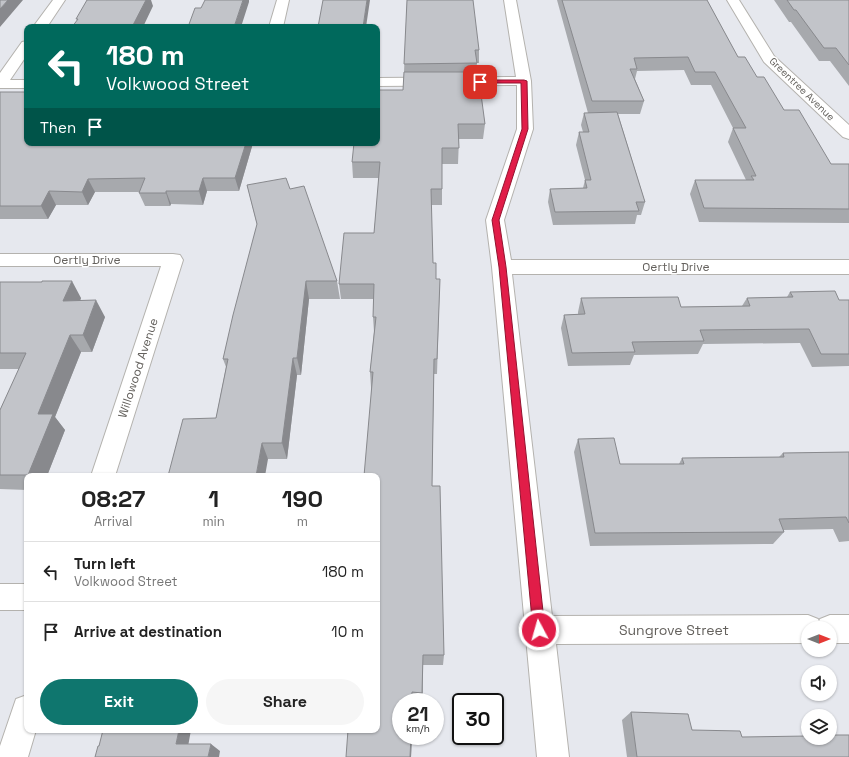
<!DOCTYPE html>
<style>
:root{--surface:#fff;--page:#f6f6f6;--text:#222;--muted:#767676;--line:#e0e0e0;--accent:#0f766e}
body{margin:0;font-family:"Space Grotesk",sans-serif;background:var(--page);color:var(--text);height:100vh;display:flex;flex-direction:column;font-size:15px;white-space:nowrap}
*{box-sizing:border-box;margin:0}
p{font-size:13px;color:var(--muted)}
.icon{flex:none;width:22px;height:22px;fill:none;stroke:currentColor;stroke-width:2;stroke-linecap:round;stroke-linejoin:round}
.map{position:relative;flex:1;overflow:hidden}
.sheet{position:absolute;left:24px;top:473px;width:356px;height:260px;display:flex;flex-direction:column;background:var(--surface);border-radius:8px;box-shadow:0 1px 3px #0004}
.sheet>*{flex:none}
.hud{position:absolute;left:24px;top:24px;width:356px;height:122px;border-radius:8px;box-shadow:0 1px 3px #0004;background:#00695c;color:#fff;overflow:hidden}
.needle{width:26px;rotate:90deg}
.fabs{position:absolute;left:801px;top:621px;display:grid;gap:8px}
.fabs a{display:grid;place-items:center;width:36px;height:36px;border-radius:50%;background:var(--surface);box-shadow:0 1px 3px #0004;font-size:20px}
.speed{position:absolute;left:392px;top:693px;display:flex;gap:8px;font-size:20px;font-weight:700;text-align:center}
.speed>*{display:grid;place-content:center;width:52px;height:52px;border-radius:50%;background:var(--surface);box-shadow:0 1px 3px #0004;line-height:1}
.speed small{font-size:10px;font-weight:400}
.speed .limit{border:2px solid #111;border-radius:6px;background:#fff;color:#111}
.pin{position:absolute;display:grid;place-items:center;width:34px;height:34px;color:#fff;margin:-17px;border-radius:8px;box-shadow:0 2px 6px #0006}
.me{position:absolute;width:44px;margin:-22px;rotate:354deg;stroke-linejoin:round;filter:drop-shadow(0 0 3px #0008)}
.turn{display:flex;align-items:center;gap:14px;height:84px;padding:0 16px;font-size:18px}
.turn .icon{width:52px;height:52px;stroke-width:2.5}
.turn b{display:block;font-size:28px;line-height:34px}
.then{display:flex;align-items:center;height:38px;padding:0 16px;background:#0003;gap:8px;font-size:15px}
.eta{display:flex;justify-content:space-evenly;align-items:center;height:68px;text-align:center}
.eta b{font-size:24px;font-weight:700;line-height:28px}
.action{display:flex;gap:8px;margin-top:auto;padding:8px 16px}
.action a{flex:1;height:46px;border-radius:24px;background:var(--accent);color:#fff;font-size:16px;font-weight:700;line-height:46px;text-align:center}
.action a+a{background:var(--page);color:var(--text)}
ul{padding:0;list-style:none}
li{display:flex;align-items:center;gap:12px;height:60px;padding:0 16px;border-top:1px solid var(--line)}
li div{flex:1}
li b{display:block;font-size:15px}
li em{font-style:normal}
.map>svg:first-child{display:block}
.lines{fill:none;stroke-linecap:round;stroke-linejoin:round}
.minor-casing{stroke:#b4b2ae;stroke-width:2}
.minor{fill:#fff;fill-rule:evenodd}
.wall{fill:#a7a9ad}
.shaded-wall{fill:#88898d}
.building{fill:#c2c4c9;stroke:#88898d}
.route{fill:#e11d48;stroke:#92132f}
.labels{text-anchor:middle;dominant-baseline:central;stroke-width:3;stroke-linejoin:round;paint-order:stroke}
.far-street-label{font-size:10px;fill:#64615d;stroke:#fff}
.street-label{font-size:12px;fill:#64615d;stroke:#fff}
.near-street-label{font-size:14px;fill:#64615d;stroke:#fff}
</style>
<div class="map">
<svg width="849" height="757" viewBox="0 0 849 757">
<rect width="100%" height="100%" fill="#e6e8ee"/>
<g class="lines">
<!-- minor casing -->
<g class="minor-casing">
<path id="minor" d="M53,0H65L47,27H33Z
M277,0H289L283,27H269Z
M504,0H516L531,81L533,129L504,220L511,260H849V274H512L552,616L808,615L818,619L819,621L820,619L830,615H849V643H830V628H808V643L556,644L569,757H537L492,267L486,220L517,129V85L377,86V78L516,77Z
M727,0H739L774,56L849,125V139L843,137L764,62Z
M27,41V55L10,80H27V88H0V73L22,42Z
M0,254H173L180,255L183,260L115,476H91L161,266H0Z
M0,584H27V610H0Z
M27,695V730H36L28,757H0V746L16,699Z"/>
</g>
<!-- minor -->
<use href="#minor" class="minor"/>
</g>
<!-- wall -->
<path class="wall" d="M407,0L479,50V63H477L476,72L485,124L483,139H459L458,164H442V205H431L433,263L436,279H440L437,374H434L432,486L444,655L443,665H423V701H413L412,702H401L412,736L411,757H346L377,730L371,387L370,372L374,332L373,317V299H341L339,284L374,233L379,178H353L352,162L403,90L404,72Z
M557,0H707L738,57L757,77L784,110L831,164H849V223L699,222L690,194L695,180H746L728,142L733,128L711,85H691L684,70L637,71L635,79L644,101L640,114H618L645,202L641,215H637L635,224L553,225L548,202L550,189L583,188L585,180L576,145L579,132H583L581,125L584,113H588Z
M774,0H849V86L830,61H819L791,22H789Z
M0,92L27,143H253L239,191H207L203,205L171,204L170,206H145L139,193L140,192H95L88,205H56L48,219H0Z
M247,185L290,189L337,281L340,299H309L301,375H297L287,459H268L216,418L226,367L223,359L257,225Z
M0,282H42L81,298L80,301L105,317L92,352H81L55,417L65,430L47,476H27V490L0,489V410L19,369H0Z
M790,292L839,300H849V366L812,367L800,343L703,344L698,354L634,355L630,365L568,366L561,328L564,315L578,314V312L581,298L681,307L742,306L747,298L787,297Z
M578,439L620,464H679L682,458L779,457L783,453L849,452V541L839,542L833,529L784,530V532L773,544L590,546L574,452Z
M631,712L692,730L742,737L849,757H627L622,720Z"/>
<!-- shaded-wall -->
<path class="shaded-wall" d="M8,0H23L0,27V9Z
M144,0H151L153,6L143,27H132Z
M243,0H249V2L241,27H234Z
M367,0H370L366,27H363Z
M246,143H253L239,191L235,178Z
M203,178L207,191L203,205L199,191Z
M88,179L95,192L88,205L82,192Z
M49,191L56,205L48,219L41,206Z
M166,191L171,204L170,206L166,193Z
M72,281L81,298L73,318L63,301Z
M306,281L309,299L301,375L297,358Z
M96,300L105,317L92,352L83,335Z
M70,335L81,352L55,417L65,430L47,476H29L28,475L38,414Z
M293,358L297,375L287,459L282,443Z
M262,443L268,459L265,476H256Z
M179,730H191L187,752L176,744Z
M411,736H412L411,757H410Z
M211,744L220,751L219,757H208Z"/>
<!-- building -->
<path class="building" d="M0,0H8L0,9Z
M87,0H146L132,27H72L78,19H76Z
M205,0H243L234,27H188L195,8H201Z
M323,0H367L363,27H318Z
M407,0H473L479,50H475L477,63L404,64Z
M562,0H707L738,57H745L757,77H764L784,110H799L831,164H849V209L704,208L695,180H754L751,176H756L733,128H746L715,72H695L688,57L634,58L637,69H630L644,101H592Z
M787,0H849V65L836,48H824L796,10H794Z
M404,72H478L485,124H458L459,148H442V189H431L433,263H436V279H440L437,359H434L432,486H440L444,655H423L422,693L412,692V702H401V736H411L410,757H346L348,730H377V476H364L373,372H370L376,317H373L374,284H339L344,233H374L380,162H352L354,143H377V90H403Z
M0,92H27V143H246L235,178H203L199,191H166V193H139L145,178L88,179L82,192L49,191L41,206H0Z
M617,112L645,202H636L639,211L555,212L550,189L587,188L585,180H591L579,132H589L584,113Z
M286,178L290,189L304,186L337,281H306L297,358H293L282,443H262L256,476H168L183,419L216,418L228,359H223L233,315L257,224L247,185Z
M42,281H72L63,301L96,300L83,335H70L38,414H53L28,475H0V410L26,353H0V282H42Z
M835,291L839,300H849V354H821L809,329L700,330L704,341L632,342L635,352L572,353L564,315L585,314L581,298L678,297L681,307L750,306L747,298L793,297L790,292Z
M614,438L620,464H684L682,458L784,457L783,453L849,452V523L846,517L779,519L784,532L595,533L578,439Z
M631,712L688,714L692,730L740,731L742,737L808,736V738H830V735H849V757H637Z
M103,730H179L176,744H211L208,757H95L98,746H99Z"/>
<!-- route -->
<path class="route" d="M478,80H524L527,81L528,129L499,220L506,267L545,630L543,634L539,636L535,634L533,630L499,267L492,220L522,129L521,83H480L477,82Z"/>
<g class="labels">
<!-- far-street labels -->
<g class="far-street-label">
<text transform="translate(802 89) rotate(44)">Greentree Avenue</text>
</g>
<!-- street labels -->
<g class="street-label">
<text x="87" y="260">Oertly Drive</text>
<text x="676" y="267">Oertly Drive</text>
<text transform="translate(138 368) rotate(-72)">Willowood Avenue</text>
</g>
<!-- near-street labels -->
<g class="near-street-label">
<text x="674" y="630">Sungrove Street</text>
</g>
</g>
</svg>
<div class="fabs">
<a><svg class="needle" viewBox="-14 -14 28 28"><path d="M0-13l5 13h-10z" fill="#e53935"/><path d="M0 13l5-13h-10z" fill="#767676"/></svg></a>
<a><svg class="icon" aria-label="sound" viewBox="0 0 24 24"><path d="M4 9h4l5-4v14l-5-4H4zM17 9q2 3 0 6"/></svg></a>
<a><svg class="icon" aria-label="layers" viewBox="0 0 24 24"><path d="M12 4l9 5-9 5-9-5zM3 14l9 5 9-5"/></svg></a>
</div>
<div class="speed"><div>21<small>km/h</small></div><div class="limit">30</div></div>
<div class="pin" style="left:480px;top:82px;background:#d93025"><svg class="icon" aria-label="arrive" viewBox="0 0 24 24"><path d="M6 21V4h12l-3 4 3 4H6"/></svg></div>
<svg class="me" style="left:539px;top:630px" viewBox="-20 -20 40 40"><circle r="17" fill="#e11d48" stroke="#fff" stroke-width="3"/><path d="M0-11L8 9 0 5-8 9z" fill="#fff"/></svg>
<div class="hud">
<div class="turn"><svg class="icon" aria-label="left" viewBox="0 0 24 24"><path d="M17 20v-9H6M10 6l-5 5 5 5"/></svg><div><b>180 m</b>Volkwood Street</div></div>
<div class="then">Then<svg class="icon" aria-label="arrive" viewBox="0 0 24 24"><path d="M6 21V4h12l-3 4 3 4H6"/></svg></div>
</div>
<section class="sheet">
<div class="eta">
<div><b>08:27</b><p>Arrival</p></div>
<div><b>1</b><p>min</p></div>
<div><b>190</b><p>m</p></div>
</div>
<ul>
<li><svg class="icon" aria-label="left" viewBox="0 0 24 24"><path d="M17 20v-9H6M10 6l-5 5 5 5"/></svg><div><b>Turn left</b><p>Volkwood Street</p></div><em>180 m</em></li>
<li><svg class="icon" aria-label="arrive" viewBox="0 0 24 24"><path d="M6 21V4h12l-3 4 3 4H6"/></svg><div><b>Arrive at destination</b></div><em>10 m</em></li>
</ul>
<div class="action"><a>Exit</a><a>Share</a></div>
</section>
</div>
